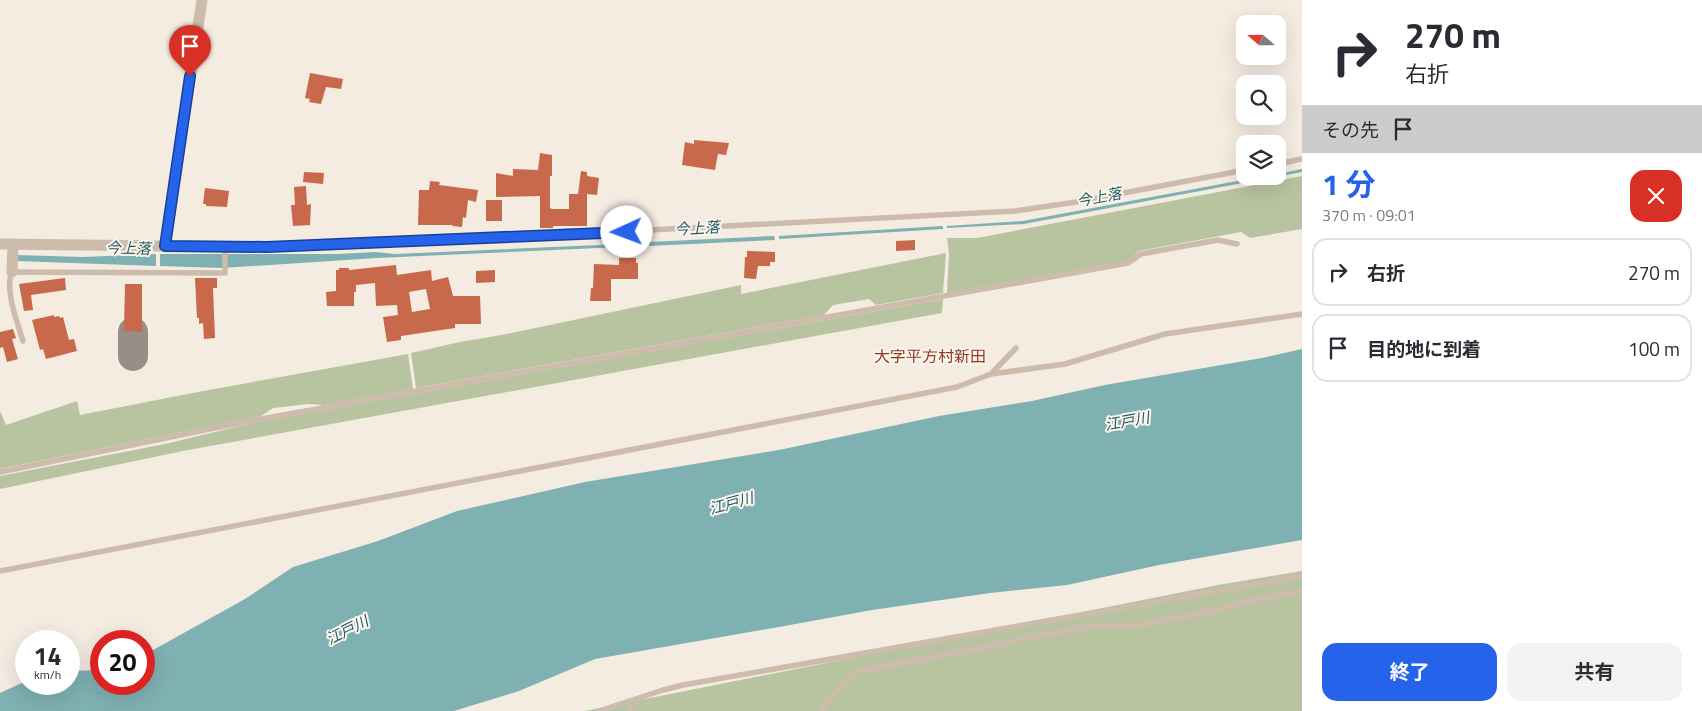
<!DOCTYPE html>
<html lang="ja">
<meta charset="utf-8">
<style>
:root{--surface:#fff;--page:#f2f2f3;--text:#2b2b33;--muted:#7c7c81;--line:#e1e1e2;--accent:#2563eb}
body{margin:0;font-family:"Titillium Web","Noto Sans JP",sans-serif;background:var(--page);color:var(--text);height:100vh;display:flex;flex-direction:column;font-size:19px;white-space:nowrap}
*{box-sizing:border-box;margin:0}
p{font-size:16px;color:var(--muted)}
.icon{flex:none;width:28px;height:28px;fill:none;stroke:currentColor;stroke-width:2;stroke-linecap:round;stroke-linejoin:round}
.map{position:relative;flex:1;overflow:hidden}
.details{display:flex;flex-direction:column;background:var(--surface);width:400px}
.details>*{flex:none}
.top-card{background:#fff;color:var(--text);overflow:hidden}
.needle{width:32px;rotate:290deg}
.tools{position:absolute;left:1236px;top:15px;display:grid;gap:10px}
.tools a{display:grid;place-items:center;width:50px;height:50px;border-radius:10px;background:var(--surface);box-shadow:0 5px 20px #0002;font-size:25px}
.speed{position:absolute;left:15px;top:630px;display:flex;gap:10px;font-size:25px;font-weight:700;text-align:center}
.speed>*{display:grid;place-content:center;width:65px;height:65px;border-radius:50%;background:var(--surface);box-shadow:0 5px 20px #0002;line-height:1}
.speed small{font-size:12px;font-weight:400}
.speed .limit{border:8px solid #d22;background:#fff;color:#111}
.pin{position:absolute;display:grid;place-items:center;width:42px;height:42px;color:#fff;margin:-51px -21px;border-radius:50% 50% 50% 0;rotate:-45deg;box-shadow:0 0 5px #0007}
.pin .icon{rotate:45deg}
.me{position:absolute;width:55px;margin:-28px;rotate:268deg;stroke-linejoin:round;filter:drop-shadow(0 0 4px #0008)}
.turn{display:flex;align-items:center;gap:18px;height:105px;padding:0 20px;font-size:22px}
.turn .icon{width:65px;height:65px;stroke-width:2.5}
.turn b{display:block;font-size:35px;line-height:42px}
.then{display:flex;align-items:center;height:48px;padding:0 20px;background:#0003;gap:10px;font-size:19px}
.round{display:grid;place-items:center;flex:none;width:52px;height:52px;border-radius:15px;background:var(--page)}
.head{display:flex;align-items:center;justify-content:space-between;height:85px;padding:0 20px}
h1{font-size:30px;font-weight:700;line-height:38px;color:var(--accent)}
.cta{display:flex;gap:10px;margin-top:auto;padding:10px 20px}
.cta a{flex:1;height:58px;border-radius:15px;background:var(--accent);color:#fff;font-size:20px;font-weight:700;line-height:58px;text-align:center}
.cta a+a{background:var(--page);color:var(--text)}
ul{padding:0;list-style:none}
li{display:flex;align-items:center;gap:15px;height:68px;margin:0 10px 8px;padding:0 10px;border:2px solid var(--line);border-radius:15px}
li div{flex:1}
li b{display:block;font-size:19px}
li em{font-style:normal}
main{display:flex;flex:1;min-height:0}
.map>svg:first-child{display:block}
.green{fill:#b8c4a0}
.water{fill:#7fb0b2}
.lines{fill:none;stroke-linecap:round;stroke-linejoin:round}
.taxiway{stroke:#988e86;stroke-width:30}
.building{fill:#c8694b;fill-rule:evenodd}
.lane{stroke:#cdbbac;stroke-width:5.5}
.street{stroke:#cdbbac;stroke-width:11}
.route-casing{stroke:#184099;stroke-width:12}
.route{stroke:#2563eb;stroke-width:9}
.labels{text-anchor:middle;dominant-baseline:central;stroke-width:4;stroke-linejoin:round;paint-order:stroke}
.water-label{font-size:15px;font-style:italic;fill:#1f5a5e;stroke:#fbf5ee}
.quarter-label{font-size:16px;fill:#8c3b22;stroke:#fbf5ee}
</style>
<main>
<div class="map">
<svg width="1302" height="711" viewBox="0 0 1302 711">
<rect width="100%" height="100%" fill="#f4ebe1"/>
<!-- green -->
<path class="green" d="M1302,176V229L1250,238L1241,232L1139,251L1128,261L947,293L949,254L947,238H977Z
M946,253L943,293L876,305L869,299L833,305L824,315L416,388L411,353L460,342L507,334L741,285V294Z
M943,299L942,313L183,451L0,489V476L165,444L252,423Z
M408,354L413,389L324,405L308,404L273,408L261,416L0,469V411L6,425L77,401L80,415L198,392Z
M1302,571V711H585L1218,585Z"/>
<!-- water -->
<path class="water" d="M1302,169V172L1024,224L947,228V226L1023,221L1264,176H1278V174Z
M943,226V229L779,239V236Z
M774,236L775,240L649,246V242Z
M644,243V246L377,258L222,268L160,266V254H337L376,252L395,254Z
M156,254V266L17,261L16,255L83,257Z
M1302,349V540L1159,565L1067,585L990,593L872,610L779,627L595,659L519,691L454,711H0V693L26,681V684H69V671L101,670V684H144V655L245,599L293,567L378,541L457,511L585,482L779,450L939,416L1032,401L1105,385L1262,358Z"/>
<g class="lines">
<!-- taxiway -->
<path class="taxiway" d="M133,332V356"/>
</g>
<!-- building -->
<path class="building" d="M310,73L343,79L341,89L326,87L321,104L309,102L310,99L305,98Z
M694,140L729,143L726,155L718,154L715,170L682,165L685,142L694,144Z
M540,153L552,155V176H550V208L552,209H569V194H578L581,171L587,172V176L599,178L597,195L587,194V226H553V228H540V196L496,197V173L513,176V169L538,170Z
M304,172L324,173L323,184L303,182Z
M430,181L440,182L439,185L478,190L476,202L468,200L466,218L463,217L462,227L452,226L453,225H418L419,190H429Z
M306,186L307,205L311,204L310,225L293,226L291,205H295L294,187Z
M205,188L229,191L227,207L206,206V204H203Z
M486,200H502V221H486Z
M915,240V250L896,251V241Z
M747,251L775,252V262H770V266H758L756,279L744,278L745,257H747Z
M619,258H636V263H638V279H611V301H590L591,288H593L594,264L619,265Z
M396,265L397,275L431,270L432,281L448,277L453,296H480L481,324H455V328L401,336V340L387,342L383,317L398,315L397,305L376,306L375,283L356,285V292H354V306H327L326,292L336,291V270H339V268H349V270ZM426,289L430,309L412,312L409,292Z
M495,270V282L476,283V271Z
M65,278L66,290L31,295L33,310L24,311L19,284Z
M195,278H217V288H213L215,338L204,339L203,323L199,324V318H197Z
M125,284H142V332L124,331Z
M54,315V317L59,316L60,318L63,317L69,340L74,339L77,351L46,359L43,349L40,350L32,320Z
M13,329L16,338L12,339L18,359L7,362L3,347L0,348V332Z"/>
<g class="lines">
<!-- lane -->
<path class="lane" d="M1278,164L1302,159
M165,246C276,249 387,243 498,238C671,230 843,220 1015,211L1076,202L1245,170
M23,341C18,324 4,289 12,272L225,273V247
M991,374L1016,348
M0,472L244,422L1128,263L1141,254L1218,240L1237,244
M0,571L957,387L991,374L1065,364L1165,334L1302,314
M628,701L632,711
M599,711L663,690L683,685L1302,576
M821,711L847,678L858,671L984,648L1028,637L1094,626H1135L1217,610L1249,601L1302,591"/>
<!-- street -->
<path class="street" d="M0,244L165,246L202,0
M12,272L13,244"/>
</g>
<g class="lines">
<!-- route casing -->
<g class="route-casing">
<path id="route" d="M190,76L165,246L267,247L627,232"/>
</g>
<!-- route -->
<use href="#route" class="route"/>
</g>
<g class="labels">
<!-- water labels -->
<g class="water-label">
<text transform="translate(1099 197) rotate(-11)">今上落</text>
<text transform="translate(697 228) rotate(-3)">今上落</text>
<text transform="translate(128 248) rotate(1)">今上落</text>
<text transform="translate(1127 421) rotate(-10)">江戸川</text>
<text transform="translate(731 503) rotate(-15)">江戸川</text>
<text transform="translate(347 630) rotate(-27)">江戸川</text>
</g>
<!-- quarter labels -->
<g class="quarter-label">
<text x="930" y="356">大字平方村新田</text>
</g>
</g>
</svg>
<div class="tools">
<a><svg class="needle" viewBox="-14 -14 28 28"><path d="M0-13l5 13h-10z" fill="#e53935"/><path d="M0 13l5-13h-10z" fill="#7c7c81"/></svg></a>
<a><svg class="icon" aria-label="search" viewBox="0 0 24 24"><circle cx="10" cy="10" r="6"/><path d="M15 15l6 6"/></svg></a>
<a><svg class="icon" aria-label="layers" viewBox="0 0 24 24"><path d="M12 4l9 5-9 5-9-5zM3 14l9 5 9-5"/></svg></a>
</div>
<div class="speed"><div>14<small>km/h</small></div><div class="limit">20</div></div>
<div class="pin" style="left:190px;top:76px;background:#d93025"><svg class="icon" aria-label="arrive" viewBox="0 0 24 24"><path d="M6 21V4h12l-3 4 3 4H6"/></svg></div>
<svg class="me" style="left:627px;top:232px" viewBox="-20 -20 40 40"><circle r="19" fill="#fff"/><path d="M0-13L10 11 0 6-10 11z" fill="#2563eb"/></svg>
</div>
<section class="details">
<div class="top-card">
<div class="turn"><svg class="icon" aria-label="right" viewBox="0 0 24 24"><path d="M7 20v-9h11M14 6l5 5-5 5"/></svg><div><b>270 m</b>右折</div></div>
<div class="then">その先<svg class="icon" aria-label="arrive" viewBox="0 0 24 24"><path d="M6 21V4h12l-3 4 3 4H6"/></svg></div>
</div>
<div class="head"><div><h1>1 分</h1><p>370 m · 09:01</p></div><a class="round" style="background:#d93025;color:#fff"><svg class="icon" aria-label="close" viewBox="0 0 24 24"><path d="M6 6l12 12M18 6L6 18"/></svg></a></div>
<ul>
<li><svg class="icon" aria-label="right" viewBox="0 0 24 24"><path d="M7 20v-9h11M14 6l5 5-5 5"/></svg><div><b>右折</b></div><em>270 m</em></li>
<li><svg class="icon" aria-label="arrive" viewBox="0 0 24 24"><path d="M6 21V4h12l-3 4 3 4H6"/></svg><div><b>目的地に到着</b></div><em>100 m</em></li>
</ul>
<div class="cta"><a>終了</a><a>共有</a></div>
</section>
</main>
